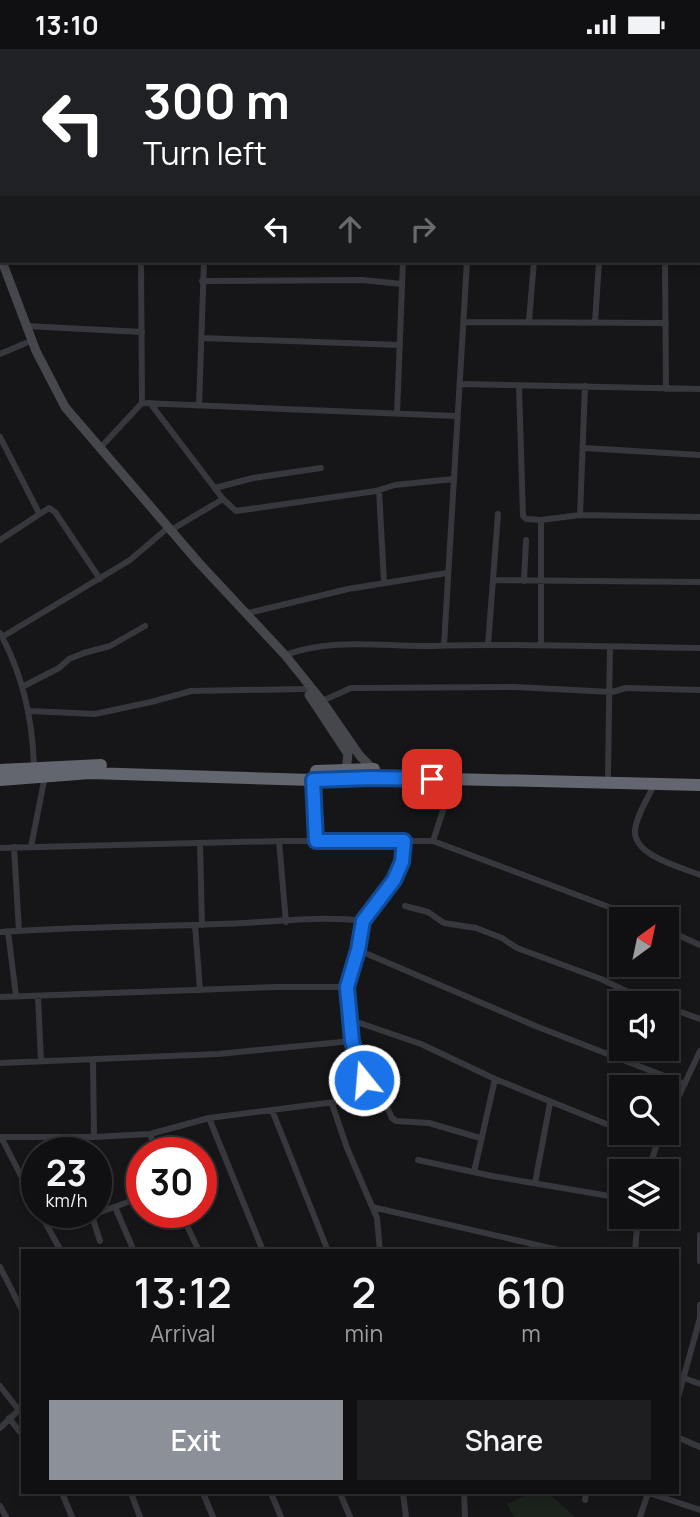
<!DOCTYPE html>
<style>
:root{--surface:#101012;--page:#1e1e20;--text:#f1f3f6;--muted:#9c9d9f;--line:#303032;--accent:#8c9099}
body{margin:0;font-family:Manrope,sans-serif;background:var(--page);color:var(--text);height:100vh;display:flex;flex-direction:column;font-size:26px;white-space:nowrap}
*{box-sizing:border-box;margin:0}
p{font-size:23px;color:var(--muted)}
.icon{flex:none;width:38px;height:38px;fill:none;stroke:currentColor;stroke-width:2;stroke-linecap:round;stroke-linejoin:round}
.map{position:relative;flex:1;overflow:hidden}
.sheet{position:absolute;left:21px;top:1200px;width:658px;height:245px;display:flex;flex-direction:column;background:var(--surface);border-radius:0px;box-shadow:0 4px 10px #0003,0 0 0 2px var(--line)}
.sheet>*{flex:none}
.hud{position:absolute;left:0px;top:0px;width:700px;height:214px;box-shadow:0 4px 10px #0003,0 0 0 2px var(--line);background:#202124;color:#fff;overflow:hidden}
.needle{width:46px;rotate:33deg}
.buttons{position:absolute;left:609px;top:858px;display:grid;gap:14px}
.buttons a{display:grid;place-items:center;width:70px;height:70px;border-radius:0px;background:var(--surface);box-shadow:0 4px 10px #0003,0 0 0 2px var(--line);font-size:35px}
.speed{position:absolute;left:21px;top:1088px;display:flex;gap:14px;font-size:35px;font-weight:700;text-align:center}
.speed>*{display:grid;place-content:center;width:91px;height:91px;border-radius:50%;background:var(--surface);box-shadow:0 4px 10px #0003,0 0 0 2px var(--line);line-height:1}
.speed small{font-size:18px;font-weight:400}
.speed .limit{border:10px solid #d22;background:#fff;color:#111}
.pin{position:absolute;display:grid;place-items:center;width:60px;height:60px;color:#fff;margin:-30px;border-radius:14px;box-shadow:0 4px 10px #0006}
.me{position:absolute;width:77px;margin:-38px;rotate:343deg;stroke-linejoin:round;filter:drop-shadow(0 0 5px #0008)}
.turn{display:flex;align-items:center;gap:24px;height:147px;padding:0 28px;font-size:32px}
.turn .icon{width:91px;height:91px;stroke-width:2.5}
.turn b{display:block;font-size:49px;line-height:60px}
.lanes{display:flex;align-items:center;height:66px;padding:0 28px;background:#0003;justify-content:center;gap:35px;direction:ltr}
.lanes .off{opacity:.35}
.eta{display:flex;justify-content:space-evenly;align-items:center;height:119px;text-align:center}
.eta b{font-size:42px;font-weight:600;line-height:49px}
.cta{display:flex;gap:14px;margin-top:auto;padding:14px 28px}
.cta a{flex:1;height:80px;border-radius:0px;background:var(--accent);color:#fff;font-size:28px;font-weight:600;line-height:80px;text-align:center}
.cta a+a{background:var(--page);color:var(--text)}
.status{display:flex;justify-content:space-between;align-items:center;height:49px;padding:0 35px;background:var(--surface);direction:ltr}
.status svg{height:19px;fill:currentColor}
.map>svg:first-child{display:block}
.green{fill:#1c231d}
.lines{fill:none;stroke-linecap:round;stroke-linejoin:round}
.street{stroke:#37383d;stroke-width:6}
.secondary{stroke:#45474d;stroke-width:9}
.highway{stroke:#63666e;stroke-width:12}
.route-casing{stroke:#114b97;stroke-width:18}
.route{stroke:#1a73e8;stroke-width:12}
</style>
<div class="status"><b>13:10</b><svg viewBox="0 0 49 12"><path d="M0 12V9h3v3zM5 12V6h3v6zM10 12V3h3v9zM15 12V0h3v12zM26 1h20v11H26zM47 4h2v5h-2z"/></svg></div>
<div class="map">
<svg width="700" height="1468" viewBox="0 0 700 1468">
<rect width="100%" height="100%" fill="#161618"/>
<!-- green -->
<path class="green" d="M531,1444H548L575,1468H514L507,1455Z"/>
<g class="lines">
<!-- street -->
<path class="street" d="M93,0V2
M197,0L198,2
M260,0V2
M322,0L323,2
M488,0V2
M555,0V2
M423,2V0
M0,22H2
M698,51H700
M0,102H2
M698,107H700
M0,162H2
M698,174H700
M141,212L142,354
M665,212L666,340
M202,232L362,231L402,235
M529,272L534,212
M464,273L666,274
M595,274L599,212
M26,277L142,283
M202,289L400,296
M0,305L26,294
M461,335L700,340
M519,337L523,467L526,470L541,471
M150,354L223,450L236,462L376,442L395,436L453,430
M199,357L204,212
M397,365L403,212
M0,388L39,464
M100,399L142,354L456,367
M584,399L700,406
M215,439L253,429L321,419
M379,441L384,533
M580,466L700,468
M171,481L223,450
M0,491L49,459L55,463L100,530
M493,531L700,533
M524,532L526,491
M248,564L348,540L447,524
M0,584C23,626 33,672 34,720
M2,588L130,511L164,482
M541,595V471L580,466L585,337
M444,596L467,212
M488,596L498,465
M285,606C333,588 384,598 433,597C522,594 611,598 700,599
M22,638L59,619L69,610L84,604L110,597L145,577
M322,652L351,639H358L515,638L612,643L626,639L700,641
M30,662L95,665L151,653L191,642L305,640
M608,726L610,598
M313,731L316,792
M654,736C648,749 636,767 635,782C634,807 681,818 700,826
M279,792L286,873
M433,792L453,731
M200,794L202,876
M14,798L19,882
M31,798L45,727
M0,799L279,792H433L641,870
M405,857L428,863L444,874L476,879L502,889L517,899L601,930L651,954
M195,876L200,941
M667,881L700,896
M8,882L16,947
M0,883C73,878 146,878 219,875C267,874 317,866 364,872
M358,901L538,978L685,1035
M0,948L276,938H347
M38,948L41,1012
M667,958L700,970
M351,971L421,995L495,1030L621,1081
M93,1011L94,1088
M0,1014L218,1005L352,992
M370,1050L352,992L347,938L358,901L364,872L394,831L402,813L404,792
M332,1055L347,1099L377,1169L380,1202
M272,1061L328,1202
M209,1069L263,1202
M667,1072L700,1002
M626,1083L656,1095
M150,1085L157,1104
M0,1088H94L150,1085L209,1069L382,1047L392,1069L396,1072L429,1074L480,1089
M1,1088L37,1158
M63,1088L69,1104
M418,1111L492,1127L621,1149
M648,1122L661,1083
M474,1123L495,1030
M535,1134L550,1054
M115,1158L134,1202
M372,1158L563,1202
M40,1164L61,1202
M91,1164L100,1192
M181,1164L199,1202
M92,1166L142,1148
M700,1186V1212
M635,1202L638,1167
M0,1218L23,1263
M684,1329L700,1335
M0,1337L18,1360
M677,1352L700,1269V1256
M9,1369L23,1387
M0,1379L23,1357
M677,1388L700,1398
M62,1444L72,1468
M131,1444L140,1468
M203,1444L213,1468
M271,1444L281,1468
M340,1444L350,1468
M403,1444L406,1468
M464,1444L465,1468
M649,1444L700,1461
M585,1451L586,1444
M0,1457L6,1468
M640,1468L648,1444"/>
<!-- secondary -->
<path class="secondary" d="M2,212L36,302L65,358L199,514L285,606L322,652L360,707L373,720
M309,646L348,705L346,721"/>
<!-- highway -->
<path class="highway" d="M0,721L101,716
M316,722L374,720
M0,731L90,724L312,731L410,729L700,736"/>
</g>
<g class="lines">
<!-- route casing -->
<g class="route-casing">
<path id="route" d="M364,1031L352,992L347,938L358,901L363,872L394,831L402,813L404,792H316L313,731L372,729L432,730"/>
</g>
<!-- route -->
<use href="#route" class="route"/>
</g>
</svg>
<div class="buttons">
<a><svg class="needle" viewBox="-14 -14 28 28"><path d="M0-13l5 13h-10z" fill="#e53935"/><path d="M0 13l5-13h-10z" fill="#9c9d9f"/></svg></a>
<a><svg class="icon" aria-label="sound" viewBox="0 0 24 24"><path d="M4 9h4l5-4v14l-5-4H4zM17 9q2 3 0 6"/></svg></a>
<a><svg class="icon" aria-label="search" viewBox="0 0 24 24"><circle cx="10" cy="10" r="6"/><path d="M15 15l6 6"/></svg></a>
<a><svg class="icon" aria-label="layers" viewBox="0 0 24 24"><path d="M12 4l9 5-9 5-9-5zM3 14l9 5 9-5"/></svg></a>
</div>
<div class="speed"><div>23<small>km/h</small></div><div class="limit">30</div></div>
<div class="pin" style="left:432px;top:730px;background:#d93025"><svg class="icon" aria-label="arrive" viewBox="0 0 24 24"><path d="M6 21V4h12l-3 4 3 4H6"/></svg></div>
<svg class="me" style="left:364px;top:1031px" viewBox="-20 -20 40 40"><circle r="17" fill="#1a73e8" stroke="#fff" stroke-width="3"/><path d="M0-11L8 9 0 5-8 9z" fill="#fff"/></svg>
<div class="hud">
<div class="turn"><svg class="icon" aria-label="left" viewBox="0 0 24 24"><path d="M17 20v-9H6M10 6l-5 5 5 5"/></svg><div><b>300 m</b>Turn left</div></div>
<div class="lanes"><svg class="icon" aria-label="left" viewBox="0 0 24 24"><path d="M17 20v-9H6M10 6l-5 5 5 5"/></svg><svg class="icon off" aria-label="ahead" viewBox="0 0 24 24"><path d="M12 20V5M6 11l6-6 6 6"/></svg><svg class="icon off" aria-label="right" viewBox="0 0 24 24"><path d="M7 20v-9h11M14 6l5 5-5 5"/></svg></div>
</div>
<section class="sheet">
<div class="eta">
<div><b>13:12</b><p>Arrival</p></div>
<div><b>2</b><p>min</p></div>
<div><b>610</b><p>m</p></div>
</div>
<div class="cta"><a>Exit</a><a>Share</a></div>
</section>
</div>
